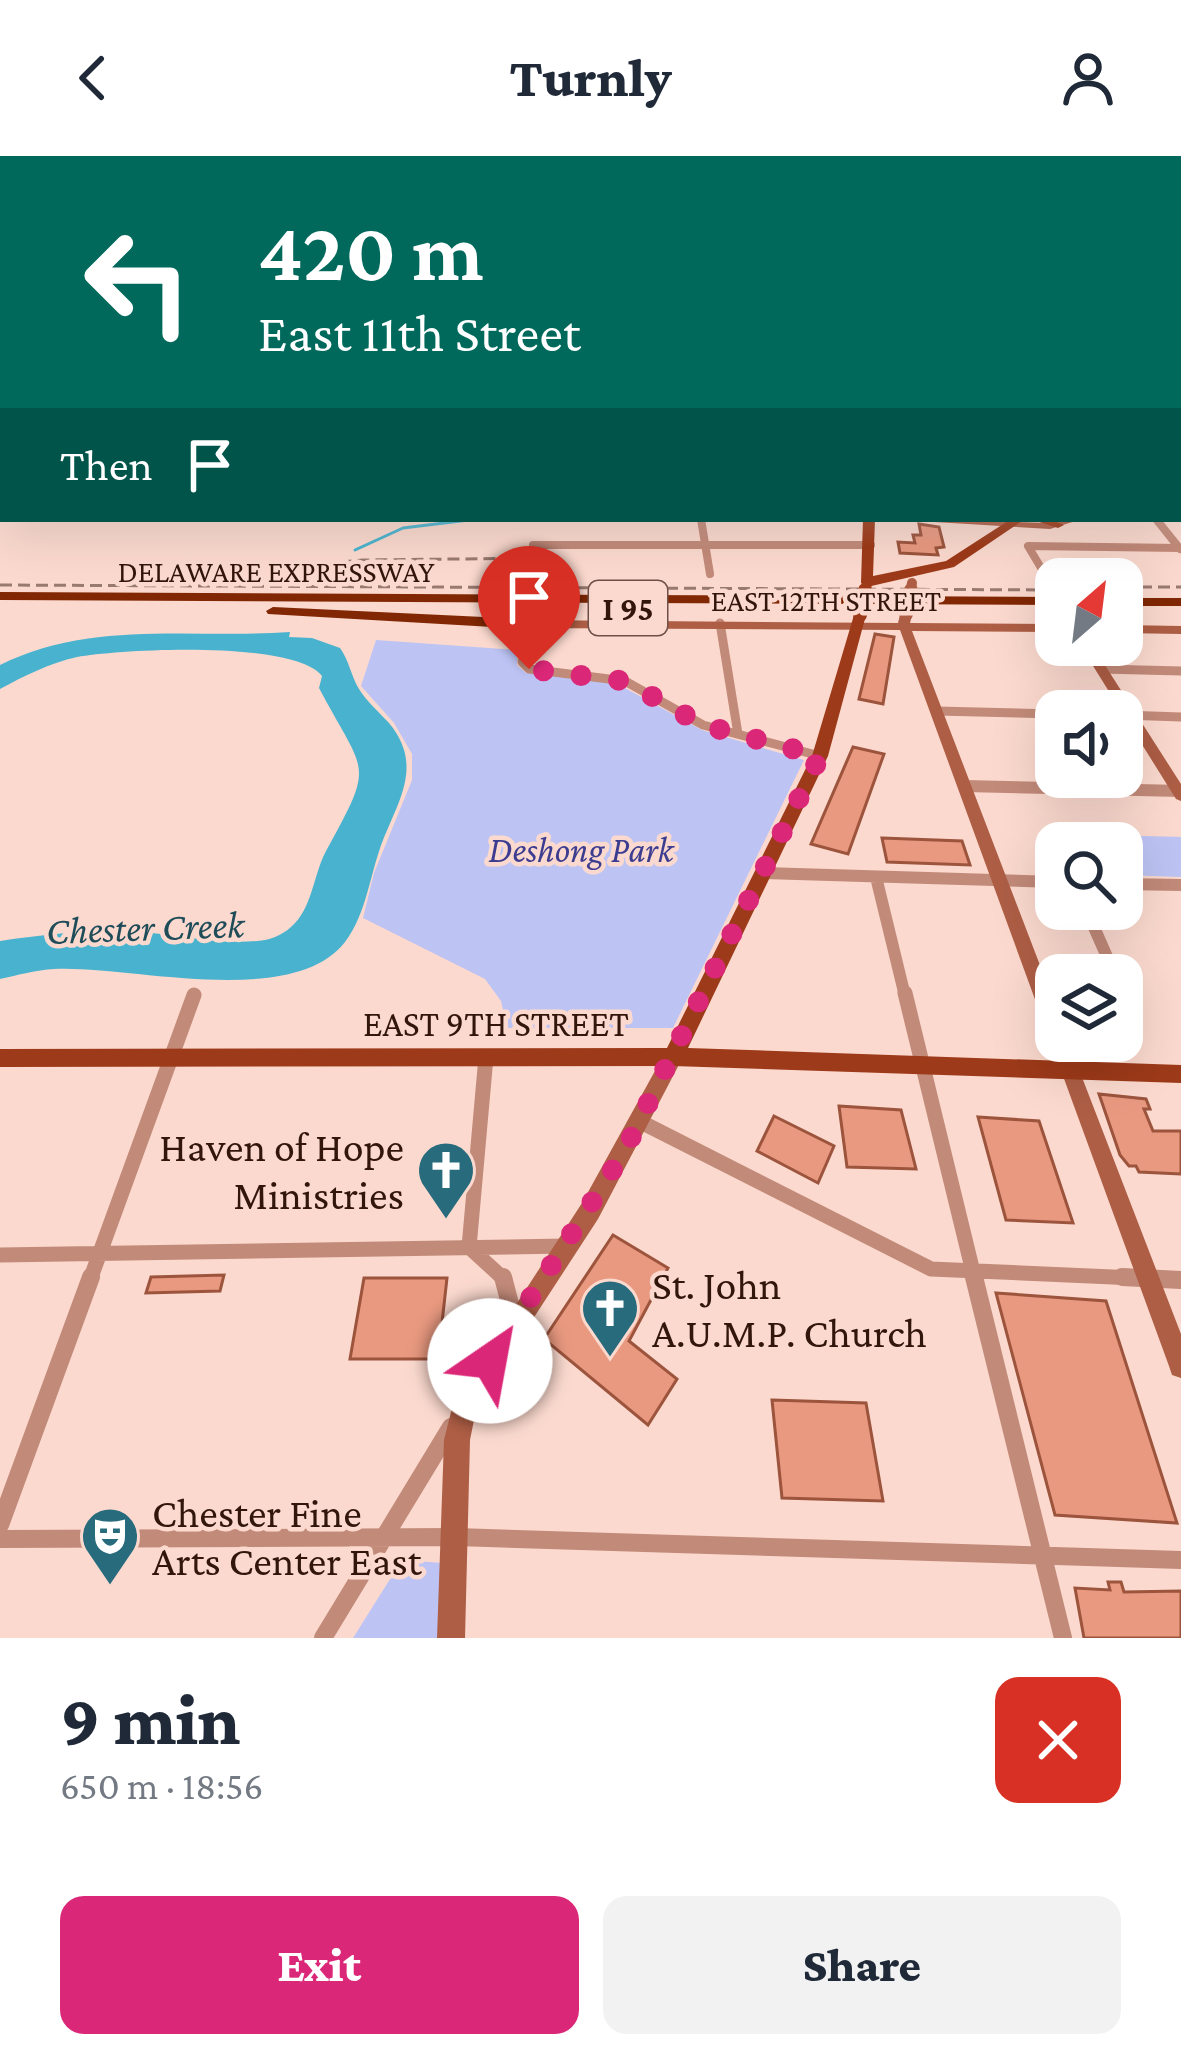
<!DOCTYPE html>
<meta charset="utf-8">
<style>
:root{--surface:#fff;--page:#f2f2f3;--text:#1f2937;--muted:#747a83;--accent:#db2777}
body{margin:0;font-family:"Crimson Pro",serif;background:var(--page);color:var(--text);height:100vh;display:flex;flex-direction:column;font-size:45px;white-space:nowrap}
*{box-sizing:border-box;margin:0}
p{font-size:39px;color:var(--muted)}
.icon{flex:none;width:66px;height:66px;fill:none;stroke:currentColor;stroke-width:2;stroke-linecap:round;stroke-linejoin:round}
.map{position:relative;height:1482px;overflow:hidden}
.drawer{display:flex;flex-direction:column;background:var(--surface);flex:1}
.drawer>*{flex:none}
.guide{position:absolute;left:0px;top:0px;width:1182px;height:366px;box-shadow:0 12px 48px #0002;background:#00695c;color:#fff;overflow:hidden}
.needle{width:78px;rotate:28deg}
.controls{position:absolute;left:1035px;top:402px;display:grid;gap:24px}
.controls a{display:grid;place-items:center;width:108px;height:108px;border-radius:24px;background:var(--surface);box-shadow:0 12px 48px #0002;font-size:60px}
.pin{position:absolute;display:grid;place-items:center;width:102px;height:102px;color:#fff;margin:-123px -51px;border-radius:50% 50% 50% 0;rotate:-45deg;box-shadow:0 0 12px #0007}
.pin .icon{rotate:45deg}
.me{position:absolute;width:132px;margin:-66px;rotate:33deg;stroke-linejoin:round;filter:drop-shadow(0 0 9px #0008)}
.turn{display:flex;align-items:center;gap:42px;height:252px;padding:0 60px;font-size:54px}
.turn .icon{width:156px;height:156px;stroke-width:2.5}
.turn b{display:block;font-size:84px;line-height:102px}
.then{display:flex;align-items:center;height:114px;padding:0 60px;background:#0003;gap:24px;font-size:45px}
.round{display:grid;place-items:center;flex:none;width:126px;height:126px;border-radius:24px;background:var(--page)}
.summary{display:flex;align-items:center;justify-content:space-between;height:204px;padding:0 60px}
h1{font-size:72px;font-weight:800;line-height:90px}
.cta{display:flex;gap:24px;margin-top:auto;padding:24px 60px}
.cta a{flex:1;height:138px;border-radius:24px;background:var(--accent);color:#fff;font-size:48px;font-weight:800;line-height:138px;text-align:center}
.cta a+a{background:var(--page);color:var(--text)}
header{display:flex;justify-content:space-between;align-items:center;height:156px;padding:0 60px;background:var(--surface);font-size:54px;font-weight:800}
.map>svg:first-child{display:block}
.green{fill:#bdc4f4}
.water{fill:#49b3cf}
.lines{fill:none;stroke-linecap:round;stroke-linejoin:round}
.stream{stroke:#49b3cf;stroke-width:3}
.building{fill:#e99980;stroke:#9c543d;stroke-width:3}
.street-far4{stroke:#c28a79;stroke-width:8}
.street-far3{stroke:#c28a79;stroke-width:9}
.street-far2{stroke:#c28a79;stroke-width:12}
.street-far1{stroke:#c28a79;stroke-width:15}
.street{stroke:#c28a79;stroke-width:18}
.secondary{fill:#ae5e45;fill-rule:evenodd}
.primary{fill:#9d3a19;fill-rule:evenodd}
.highway{fill:#812703;fill-rule:evenodd}
.rail{stroke:#997a6f;stroke-width:3;stroke-dasharray:12 6;stroke-linecap:butt}
.street-bridge{stroke:#c28a79;stroke-width:8}
.secondary-bridge-far1{stroke:#ae5e45;stroke-width:10}
.secondary-bridge{stroke:#ae5e45;stroke-width:14}
.primary-bridge-far1{stroke:#9d3a19;stroke-width:10}
.primary-bridge{stroke:#9d3a19;stroke-width:14}
.route{stroke:#db2777;stroke-width:21;stroke-dasharray:0 37.8}
.labels{text-anchor:middle;dominant-baseline:central;stroke-width:9;stroke-linejoin:round;paint-order:stroke}
.far-street-label{font-size:30px;fill:#32150b;stroke:#fbd9ce}
.shield{fill:#fbd9ce;stroke:#6e5046;stroke-width:3}
.shield-label{font-size:33px;font-weight:bold;fill:#32150b}
.park-label{font-size:36px;font-style:italic;fill:#3c3d90;stroke:#fbd9ce}
.street-label{font-size:36px;fill:#32150b;stroke:#fbd9ce}
.water-label{font-size:39px;font-style:italic;fill:#1e4c58;stroke:#fbd9ce}
.near-poi-label{font-size:42px;fill:#32150b;stroke:#fbd9ce;text-anchor:start}
</style>
<header><svg class="icon" aria-label="back" viewBox="0 0 24 24"><path d="M15 5l-7 7 7 7"/></svg>Turnly<svg class="icon" aria-label="person" viewBox="0 0 24 24"><circle cx="12" cy="8" r="4"/><path d="M4 21q1-7 8-7t8 7"/></svg></header>
<div class="map">
<svg width="1181" height="1482" viewBox="0 0 1181 1482">
<rect width="100%" height="100%" fill="#fbd9ce"/>
<!-- green -->
<path class="green" d="M376,484L517,494V509L526,517L614,526L702,574L804,604L673,872H507L501,845L485,823L363,762L374,717L412,624V598L394,567L361,530Z
M1071,678L1181,681V721L1122,719V687H1075Z
M402,1404L443,1407L440,1482H353Z"/>
<!-- water -->
<path class="water" d="M290,476L289,481L312,482L340,492C349,504 351,520 359,533C367,546 379,556 389,567C423,608 400,642 383,684C370,717 367,757 345,786C292,854 129,809 54,813C36,814 18,819 0,823V785C43,779 85,774 129,775C171,777 216,789 257,785C270,784 281,780 291,771C312,753 313,721 325,697C376,604 366,621 319,532L322,520C294,484 122,493 77,501C50,507 24,520 0,533V509C91,463 194,483 290,476Z"/>
<g class="lines">
<!-- stream -->
<path class="stream" d="M355,394L403,372L477,363"/>
</g>
<!-- building -->
<path class="building" d="M919,368L939,371L944,391L936,392L938,399L900,397L898,386L915,387L913,379H921Z
M875,478L894,481L883,548L859,543Z
M853,591L884,598L848,698L811,688Z
M882,682L962,685L970,709L887,706Z
M1099,938L1146,943L1150,953H1144L1153,975H1181V1018L1139,1016L1136,1010H1129L1120,999Z
M839,950L901,954L916,1013L847,1011Z
M774,960L834,990L818,1027L757,995Z
M978,961L1039,965L1073,1067L1006,1064Z
M613,1079L668,1112L629,1185L677,1223L648,1269L544,1183Z
M224,1119L220,1135L146,1137L151,1121Z
M364,1122H447L438,1203H350Z
M996,1137L1106,1145L1177,1367L1055,1359Z
M772,1244L866,1247L883,1345L782,1342Z
M1108,1426H1121L1124,1436L1181,1435V1482H1084L1075,1432L1110,1434Z"/>
<g class="lines">
<!-- street-far4 -->
<path class="street-far4" d="M701,363L710,418
M1156,363L1180,393
M533,389H871
M1050,427L1028,390L1181,392"/>
<!-- street-far3 -->
<path class="street-far3" d="M720,467L738,578
M525,468L522,506L529,513L625,525L703,569L820,600
M1101,513L1181,515
M937,555L1056,558
M1122,559L1181,561"/>
<!-- street-far2 -->
<path class="street-far2" d="M964,630L1181,635
M764,717L1056,726
M876,721L905,840
M1122,728L1181,729
M1086,753L1115,819"/>
<!-- street-far1 -->
<path class="street-far1" d="M905,837L975,1124
M639,965L931,1113L1181,1124
M469,1091L486,901
M470,1092L505,1124
M0,1099L566,1090
M90,1124L194,839"/>
<!-- street -->
<path class="street" d="M503,1121L515,1167
M974,1121L1063,1482
M1122,1121L1181,1124
M0,1369L91,1121
M0,1383L456,1381L1181,1404
M323,1482L451,1271"/>
<!-- secondary -->
<path class="secondary" d="M1179,197H1181V201H1179Z
M0,213H3V217H0Z
M1179,250H1181V255H1179Z
M1179,343H1181V349H1179Z
M929,363L1050,367L1082,363L1050,373L934,366Z
M906,455L912,459L910,467L1056,468V476L912,475L1056,851V885H1068L1181,1178V1222L1172,1219L1169,1210L900,474L525,472L519,468L525,464L898,467L900,459Z
M1122,469L1181,470V478L1122,477Z
M1080,489H1092L1181,628V645L1176,643Z
M673,893L680,895L683,901L598,1063L477,1249L470,1284L465,1482H437L444,1284L454,1244L582,1047L666,895Z"/>
<!-- primary -->
<path class="primary" d="M863,363H875L873,420L946,405L1011,363H1025L954,411L867,431L861,427Z
M1030,363H1049L1064,369L1058,372Z
M860,455L866,459L828,600L688,892L1181,909V927L673,910L0,911V893L667,892L812,600L854,459Z"/>
<!-- highway -->
<path class="highway" d="M0,436L1056,441V449L0,444Z
M1122,442H1181V450H1122Z
M273,451L525,463L533,468L525,473L268,458L266,455Z"/>
<!-- rail -->
<path class="rail" d="M232,416L363,404L550,402
M0,429L1056,434
M1122,431H1181"/>
<!-- street-bridge -->
<path class="street-bridge" d="M1050,427L1056,437"/>
<!-- secondary-bridge-far1 -->
<path class="secondary-bridge-far1" d="M910,437L912,427"/>
<!-- secondary-bridge -->
<path class="secondary-bridge" d="M906,458L911,434"/>
<!-- primary-bridge-far1 -->
<path class="primary-bridge-far1" d="M865,437L867,427"/>
<!-- primary-bridge -->
<path class="primary-bridge" d="M860,459L865,434"/>
</g>
<!-- sky -->
<linearGradient id="sky" x2="0" y2="1"><stop stop-color="#68b4de"/><stop offset="0.47" stop-color="#fdeee9"/><stop offset="1" stop-color="#fdeee9" stop-opacity="0"/></linearGradient>
<rect width="1181" height="391" fill="url(#sky)"/>
<g class="lines">
<!-- route -->
<path class="route" d="M490,1205L624,996L820,600L703,569L625,525L529,513"/>
</g>
<!-- icons -->
<defs>
<g id="church-pin" transform="scale(3)"><path d="M0 17L-7.5 6A9.5 9.5 0 1 1 7.5 6Z" fill="#276b7c" stroke="#fbd9ce"/><path d="M-1.2-6h2.4v3.5h3.3v2.4h-3.3V6h-2.4V-.1h-3.3v-2.4h3.3Z" fill="#fff"/></g>
<g id="theatre-pin" transform="scale(3)"><path d="M0 17L-7.5 6A9.5 9.5 0 1 1 7.5 6Z" fill="#276b7c" stroke="#fbd9ce"/><path d="M-5-5.5Q0-4 5-5.5V0Q5 5 0 6Q-5 5-5 0ZM-3.3-2.5H-1v1.5H-3.3ZM1-2.5H3.3v1.5H1ZM-2.8 1Q0 5.5 2.8 1Z" fill="#fff"/></g>
</defs>
<g fill-rule="evenodd">
<use href="#church-pin" x="446" y="1014"/>
<use href="#church-pin" x="610" y="1152"/>
<use href="#theatre-pin" x="110" y="1380"/>
</g>
<g class="labels">
<!-- far-street labels -->
<g class="far-street-label">
<text x="276" y="415">DELAWARE EXPRESSWAY</text>
<text x="826" y="444">EAST 12TH STREET</text>
</g>
<!-- shield labels -->
<rect class="shield" x="589" y="425" width="78" height="54" rx="9"/>
<g class="shield-label">
<text x="628" y="452">I 95</text>
</g>
<!-- park labels -->
<g class="park-label">
<text x="581" y="694">Deshong Park</text>
</g>
<!-- street labels -->
<g class="street-label">
<text x="496" y="868">EAST 9TH STREET</text>
</g>
<!-- water labels -->
<g class="water-label">
<text transform="translate(145 771) rotate(-2)">Chester Creek</text>
</g>
<!-- near-poi labels -->
<g class="near-poi-label">
<text x="404" y="990" text-anchor="end">Haven of Hope<tspan x="404" dy="48">Ministries</tspan></text>
<text x="652" y="1128">St. John<tspan x="652" dy="48">A.U.M.P. Church</tspan></text>
<text x="152" y="1356">Chester Fine<tspan x="152" dy="48">Arts Center East</tspan></text>
</g>
</g>
</svg>
<div class="controls">
<a><svg class="needle" viewBox="-14 -14 28 28"><path d="M0-13l5 13h-10z" fill="#e53935"/><path d="M0 13l5-13h-10z" fill="#747a83"/></svg></a>
<a><svg class="icon" aria-label="sound" viewBox="0 0 24 24"><path d="M4 9h4l5-4v14l-5-4H4zM17 9q2 3 0 6"/></svg></a>
<a><svg class="icon" aria-label="search" viewBox="0 0 24 24"><circle cx="10" cy="10" r="6"/><path d="M15 15l6 6"/></svg></a>
<a><svg class="icon" aria-label="layers" viewBox="0 0 24 24"><path d="M12 4l9 5-9 5-9-5zM3 14l9 5 9-5"/></svg></a>
</div>
<div class="pin" style="left:529px;top:513px;background:#d93025"><svg class="icon" aria-label="arrive" viewBox="0 0 24 24"><path d="M6 21V4h12l-3 4 3 4H6"/></svg></div>
<svg class="me" style="left:490px;top:1205px" viewBox="-20 -20 40 40"><circle r="19" fill="#fff"/><path d="M0-13L10 11 0 6-10 11z" fill="#db2777"/></svg>
<div class="guide">
<div class="turn"><svg class="icon" aria-label="left" viewBox="0 0 24 24"><path d="M17 20v-9H6M10 6l-5 5 5 5"/></svg><div><b>420 m</b>East 11th Street</div></div>
<div class="then">Then<svg class="icon" aria-label="arrive" viewBox="0 0 24 24"><path d="M6 21V4h12l-3 4 3 4H6"/></svg></div>
</div>
</div>
<section class="drawer">
<div class="summary"><div><h1>9 min</h1><p>650 m · 18:56</p></div><a class="round" style="background:#d93025;color:#fff"><svg class="icon" aria-label="close" viewBox="0 0 24 24"><path d="M6 6l12 12M18 6L6 18"/></svg></a></div>
<div class="cta"><a>Exit</a><a>Share</a></div>
</section>
